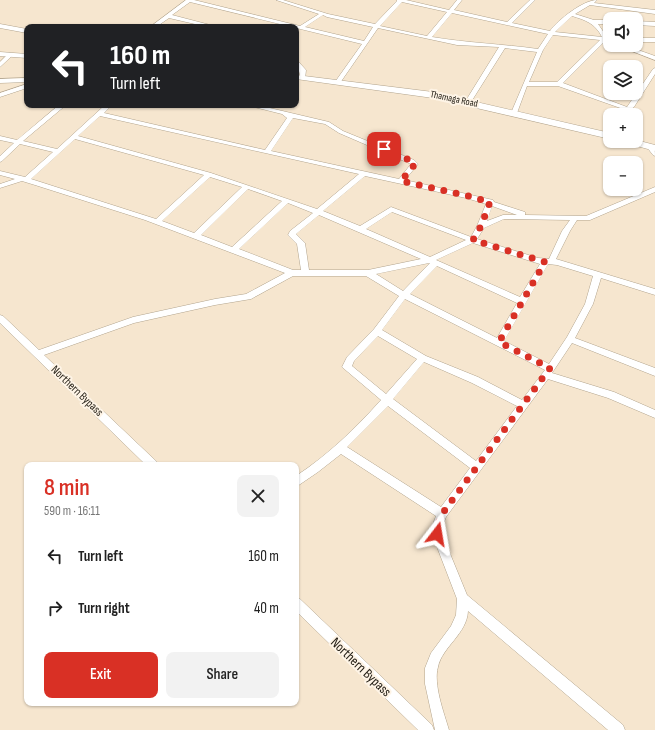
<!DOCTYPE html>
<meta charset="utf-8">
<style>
:root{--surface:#fff;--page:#f2f2f2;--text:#222;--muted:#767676;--accent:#d93025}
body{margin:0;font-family:"Sofia Sans Condensed",sans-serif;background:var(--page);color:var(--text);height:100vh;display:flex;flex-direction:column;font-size:15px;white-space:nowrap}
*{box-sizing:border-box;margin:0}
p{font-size:13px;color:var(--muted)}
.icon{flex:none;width:22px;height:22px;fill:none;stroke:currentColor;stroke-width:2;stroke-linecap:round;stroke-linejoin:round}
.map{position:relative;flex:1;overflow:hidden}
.panel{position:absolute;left:24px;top:462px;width:275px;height:244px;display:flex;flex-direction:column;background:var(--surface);border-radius:8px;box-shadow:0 1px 3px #0004}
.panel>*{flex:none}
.banner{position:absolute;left:24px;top:24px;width:275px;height:84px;border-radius:8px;box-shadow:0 1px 3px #0004;background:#202124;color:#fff;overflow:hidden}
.controls{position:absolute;left:603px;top:12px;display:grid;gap:8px}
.controls a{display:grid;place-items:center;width:40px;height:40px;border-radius:8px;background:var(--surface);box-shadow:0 1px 3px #0004;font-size:20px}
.pin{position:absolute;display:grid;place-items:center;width:34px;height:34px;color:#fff;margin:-17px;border-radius:8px;box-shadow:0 2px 6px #0006}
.me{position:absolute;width:44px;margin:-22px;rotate:14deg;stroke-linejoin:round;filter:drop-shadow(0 0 3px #0008)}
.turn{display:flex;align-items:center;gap:14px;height:84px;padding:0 20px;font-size:18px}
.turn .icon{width:52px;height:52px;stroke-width:2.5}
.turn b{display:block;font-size:28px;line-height:34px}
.round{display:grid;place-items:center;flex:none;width:42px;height:42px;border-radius:8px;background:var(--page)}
.summary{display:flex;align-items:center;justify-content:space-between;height:68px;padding:0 20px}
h1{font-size:24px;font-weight:600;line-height:30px;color:var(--accent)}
.button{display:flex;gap:8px;margin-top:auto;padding:8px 20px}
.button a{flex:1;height:46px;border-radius:8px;background:var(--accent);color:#fff;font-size:16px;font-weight:600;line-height:46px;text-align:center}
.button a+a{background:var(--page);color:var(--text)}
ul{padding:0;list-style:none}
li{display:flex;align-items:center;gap:12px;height:52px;padding:0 20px}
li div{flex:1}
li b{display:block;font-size:15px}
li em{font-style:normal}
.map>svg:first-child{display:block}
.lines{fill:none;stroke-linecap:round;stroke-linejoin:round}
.street-casing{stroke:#b2a48d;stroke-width:1}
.secondary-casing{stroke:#b2a48d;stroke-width:1}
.street{fill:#fff;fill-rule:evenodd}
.secondary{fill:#fff;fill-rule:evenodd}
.route{stroke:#d93025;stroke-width:7;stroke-dasharray:0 12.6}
.labels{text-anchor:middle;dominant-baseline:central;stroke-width:4;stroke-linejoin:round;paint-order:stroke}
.far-street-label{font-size:10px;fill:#262118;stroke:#fef4e6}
.street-label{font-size:12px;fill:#262118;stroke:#fef4e6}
.near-street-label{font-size:14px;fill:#262118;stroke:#fef4e6}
</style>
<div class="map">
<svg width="655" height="730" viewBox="0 0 655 730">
<rect width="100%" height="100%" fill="#f6e6cf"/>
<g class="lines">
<!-- street casing -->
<g class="street-casing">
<path id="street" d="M186,0H194L300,26L319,14L276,0H283L328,14L375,24L397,1V0H406L449,10L457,0H462L454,10L507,22L530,0H535L512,23L550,31C558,20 583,0 597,0L594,3L655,10V14L590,5L575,14L594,20H610V24H598L607,37H610V41L606,40L563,83L627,107L653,69L655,68V74L634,107L630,110H626L558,86H527L517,113L514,115L511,113L537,52L505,48L471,102L468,104L465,102L499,47L457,45L378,28L340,83L338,84L335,82L362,44L190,2L172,15L218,27H208L169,18L156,27H150ZM402,2L447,12L427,36L380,26ZM452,13L548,34L538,49C503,44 467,43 432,37ZM323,15L327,17L373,27L364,41L305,27ZM572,16C585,20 595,23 602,37L555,32ZM553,35L600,40L557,82H529L543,50Z
M636,21L655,22V26L636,25Z
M0,24L27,29V33L0,28Z
M636,38H655V42H636Z
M616,45H624L655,56V60Z
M9,53L14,54L0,67V62Z
M296,59L306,70L305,79L300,78C300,69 296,67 296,59Z
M27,78V82L0,83V79Z
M27,84V88L0,97V93Z
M59,105H66L23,141L57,149L105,105H112L104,113L265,150L287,118L282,114L246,105H257L329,122L343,131L414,160L418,164L405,180L493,200L494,202L525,212V215L586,216L655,187V192L590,220H577L570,231L556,259L655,289V295L601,278L593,304L575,338L655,368V376L572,343L552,373L614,392L655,410V418L608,398L548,379L446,517L443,524L442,534L467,595L623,725L625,730H608L468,611C467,634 442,647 438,667C433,684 444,713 449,730H435L425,684V668L431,653L451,626L456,615L457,599L432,534L433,524L436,516L341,454L318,472L296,487V476C328,455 355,429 381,400L342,367L347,357L374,329L399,296L366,276H293L251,299L215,305L134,323L44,355L157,462L158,465H146L0,323V315L3,316L39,350L133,317L215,299L246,294L285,273L145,220L35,185L22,181L0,188V184L15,179L0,175V171L25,177L53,152L20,144L2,161L0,162V156L14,143L0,140V136L17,140ZM100,116L359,174L317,209L211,173L78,136ZM293,118L325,124L339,133L411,164L399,179L271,151ZM75,139L204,175L156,219L31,179ZM365,176L466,198L486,204L477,226L471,237L391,207L360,226L323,211ZM210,177L242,187L194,233L162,221ZM248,189L282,201L232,247L201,235ZM288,203L313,213L290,231L288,235L297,244L301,270H293L239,249ZM492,206L517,215H503L487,221ZM392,212L466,240L430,257L366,229ZM319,215L421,259L368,270H309L305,243L296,234ZM504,219L570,220L562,231L549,259L538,258L477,239L484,228ZM473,243L540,264L520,297L436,260ZM429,263H430L403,291L376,274ZM548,264L557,265L593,276L585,304L567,337L549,364L504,341ZM437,266L517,303L497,338L410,294ZM405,299L545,370L522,400L478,377L426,356L382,330ZM378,336L417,359L386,394L352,366L354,361ZM424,362L472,383L517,406L476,461L393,399ZM388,406L470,468L441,507L347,447Z
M649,144C655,145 655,151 655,156L653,155L646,146Z
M296,597L300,599L432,725L434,730H418L296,611Z"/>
</g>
<!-- secondary casing -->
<g class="secondary-casing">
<path id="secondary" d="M0,52L27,54V58L0,56Z
M296,75L433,92L610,133V139L433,98L296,79Z
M636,140L655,145V151L626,143L624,141Z"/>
</g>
<!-- street -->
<use href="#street" class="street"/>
<!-- secondary -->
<use href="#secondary" class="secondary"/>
</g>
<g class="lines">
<!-- route -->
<path class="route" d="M384,149L414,162L415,164L401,181L468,196L490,202L481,226L473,240L545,262L499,342L550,368L442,514L438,524L437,534"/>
</g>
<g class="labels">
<!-- far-street labels -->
<g class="far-street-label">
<text transform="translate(454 99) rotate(12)">Thamaga Road</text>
</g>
<!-- street labels -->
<g class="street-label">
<text transform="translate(77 391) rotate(44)">Northern Bypass</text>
</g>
<!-- near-street labels -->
<g class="near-street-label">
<text transform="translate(361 667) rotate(44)">Northern Bypass</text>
</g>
</g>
</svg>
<div class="controls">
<a><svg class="icon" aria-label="sound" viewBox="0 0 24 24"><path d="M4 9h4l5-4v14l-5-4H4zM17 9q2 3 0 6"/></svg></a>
<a><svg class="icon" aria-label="layers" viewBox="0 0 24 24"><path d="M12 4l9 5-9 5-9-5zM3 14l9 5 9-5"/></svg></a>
<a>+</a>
<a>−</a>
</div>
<div class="pin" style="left:384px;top:149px;background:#d93025"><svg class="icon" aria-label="arrive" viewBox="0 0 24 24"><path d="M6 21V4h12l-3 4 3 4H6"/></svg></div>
<svg class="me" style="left:437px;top:534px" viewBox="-20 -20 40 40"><path d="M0-17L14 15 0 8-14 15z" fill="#d93025" stroke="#fff" stroke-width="4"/></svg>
<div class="banner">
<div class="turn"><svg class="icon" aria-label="left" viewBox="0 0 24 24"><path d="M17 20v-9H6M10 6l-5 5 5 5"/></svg><div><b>160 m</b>Turn left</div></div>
</div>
<section class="panel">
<div class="summary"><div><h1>8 min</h1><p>590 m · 16:11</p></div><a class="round"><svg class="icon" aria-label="close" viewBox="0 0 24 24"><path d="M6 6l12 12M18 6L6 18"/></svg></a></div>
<ul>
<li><svg class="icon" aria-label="left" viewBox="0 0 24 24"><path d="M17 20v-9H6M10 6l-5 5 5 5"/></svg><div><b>Turn left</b></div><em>160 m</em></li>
<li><svg class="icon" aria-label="right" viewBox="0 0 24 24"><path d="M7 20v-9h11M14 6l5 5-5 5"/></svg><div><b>Turn right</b></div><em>40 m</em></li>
</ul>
<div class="button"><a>Exit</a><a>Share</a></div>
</section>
</div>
